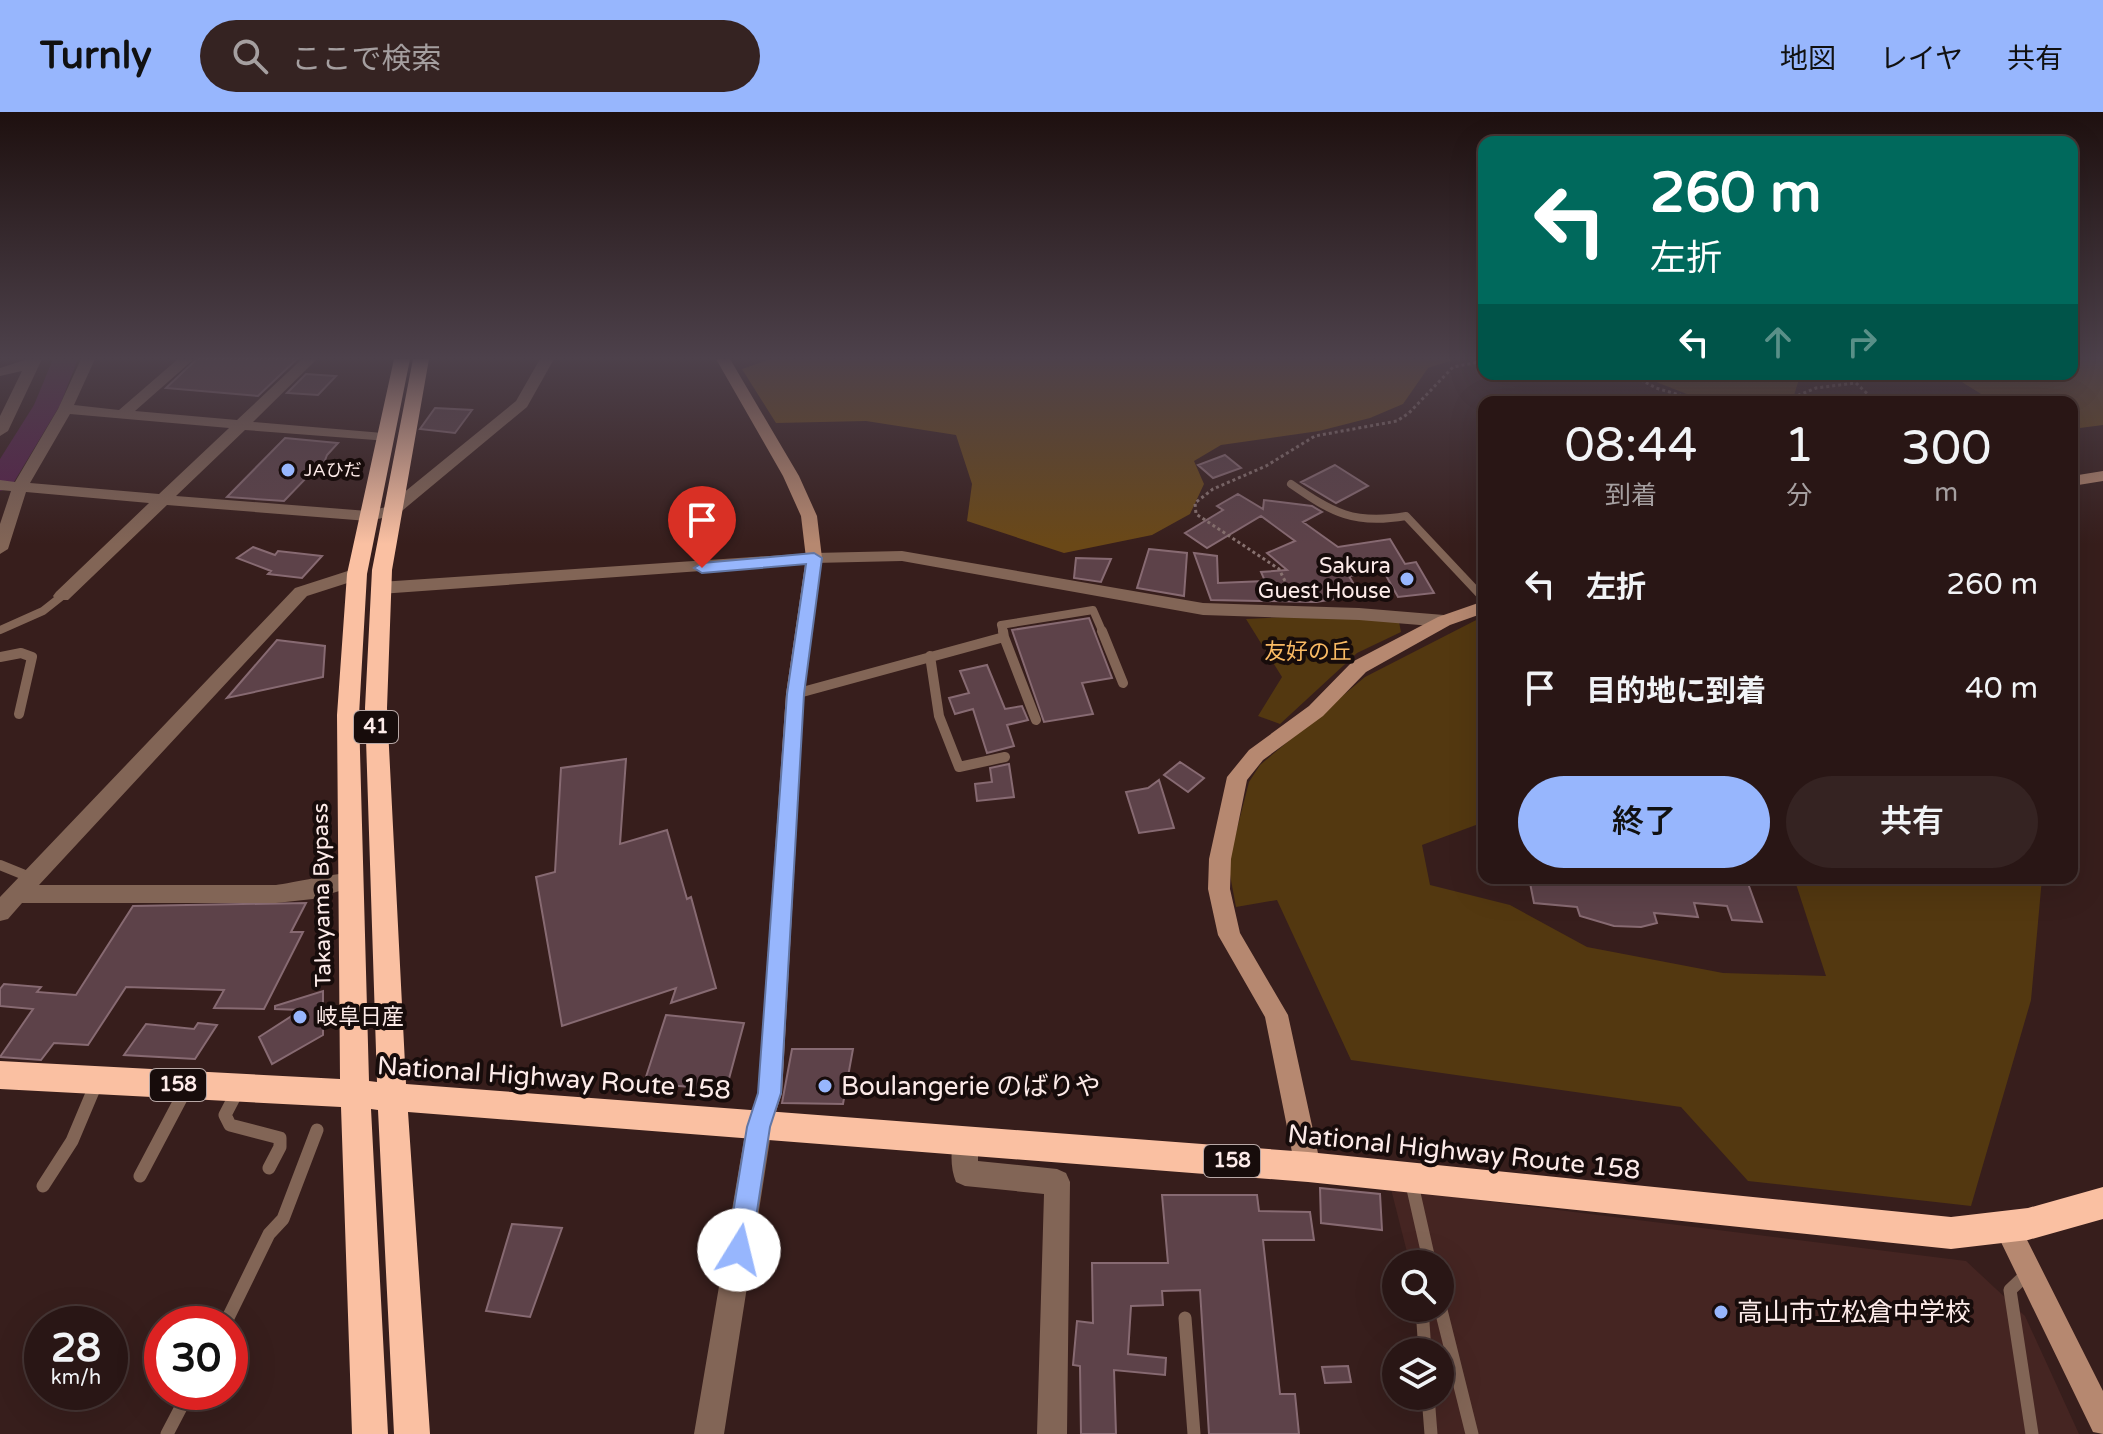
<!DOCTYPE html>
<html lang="ja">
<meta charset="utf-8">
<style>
:root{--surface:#291615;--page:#352322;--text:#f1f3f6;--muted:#a59fa0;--line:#453534;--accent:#97b6fd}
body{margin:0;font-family:"Varela Round","Noto Sans JP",sans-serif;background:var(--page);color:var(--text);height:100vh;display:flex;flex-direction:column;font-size:30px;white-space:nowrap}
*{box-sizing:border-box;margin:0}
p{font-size:26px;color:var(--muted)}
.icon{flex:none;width:44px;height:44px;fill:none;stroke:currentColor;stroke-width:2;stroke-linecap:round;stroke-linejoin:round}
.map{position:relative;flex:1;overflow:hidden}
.details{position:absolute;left:1478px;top:284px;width:600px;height:488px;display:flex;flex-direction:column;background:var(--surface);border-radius:16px;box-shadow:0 8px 32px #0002,0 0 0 2px var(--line)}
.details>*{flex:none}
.guide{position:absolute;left:1478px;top:24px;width:600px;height:244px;border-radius:16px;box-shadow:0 8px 32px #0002,0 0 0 2px var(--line);background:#00695c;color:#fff;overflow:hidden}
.tools{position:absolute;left:1382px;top:1138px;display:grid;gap:16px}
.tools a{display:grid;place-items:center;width:72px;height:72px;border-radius:50%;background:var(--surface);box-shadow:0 8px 32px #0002,0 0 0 2px var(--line);font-size:40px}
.speed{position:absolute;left:24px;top:1194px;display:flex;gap:16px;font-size:40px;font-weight:700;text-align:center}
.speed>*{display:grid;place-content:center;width:104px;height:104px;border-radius:50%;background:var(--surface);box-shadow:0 8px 32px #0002,0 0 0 2px var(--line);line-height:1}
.speed small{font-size:20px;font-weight:400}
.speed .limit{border:12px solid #d22;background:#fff;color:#111}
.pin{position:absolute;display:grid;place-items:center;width:68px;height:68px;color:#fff;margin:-82px -34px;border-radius:50% 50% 50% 0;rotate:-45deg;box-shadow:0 0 8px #0007}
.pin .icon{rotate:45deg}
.me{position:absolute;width:88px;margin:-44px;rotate:9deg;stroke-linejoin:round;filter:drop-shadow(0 0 6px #0008)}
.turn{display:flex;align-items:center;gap:28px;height:168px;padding:0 40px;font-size:36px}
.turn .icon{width:104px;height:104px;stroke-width:2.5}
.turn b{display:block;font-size:56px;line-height:68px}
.lanes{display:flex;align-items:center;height:76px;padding:0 40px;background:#0003;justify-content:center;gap:40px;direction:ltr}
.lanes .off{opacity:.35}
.eta{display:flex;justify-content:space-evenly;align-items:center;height:136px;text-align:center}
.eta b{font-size:48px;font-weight:600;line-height:56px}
.action{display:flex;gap:16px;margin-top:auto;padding:16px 40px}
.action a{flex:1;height:92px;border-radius:48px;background:var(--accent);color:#111;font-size:32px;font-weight:600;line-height:92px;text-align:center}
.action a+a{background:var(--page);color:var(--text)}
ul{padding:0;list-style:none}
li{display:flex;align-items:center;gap:24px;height:104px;padding:0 40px}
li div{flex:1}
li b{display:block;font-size:30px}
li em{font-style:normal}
header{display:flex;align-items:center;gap:48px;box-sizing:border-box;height:112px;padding:0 40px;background:var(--accent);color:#111}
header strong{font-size:38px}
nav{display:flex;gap:44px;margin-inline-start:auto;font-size:28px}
.search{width:560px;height:72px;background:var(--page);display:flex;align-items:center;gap:20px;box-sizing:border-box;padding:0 28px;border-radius:44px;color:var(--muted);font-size:30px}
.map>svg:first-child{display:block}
.built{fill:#452522}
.green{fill:#533810}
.forest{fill:#6a4817}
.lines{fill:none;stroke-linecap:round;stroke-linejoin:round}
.river{fill:#56204a;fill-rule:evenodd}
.building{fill:#5d4249;stroke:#876a72;stroke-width:2}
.path{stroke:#887270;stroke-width:3;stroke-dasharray:3 3;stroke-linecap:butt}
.lane-far2{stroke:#826556;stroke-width:8}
.lane-far1{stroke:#826556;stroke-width:10}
.lane{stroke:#826556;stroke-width:13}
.street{fill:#826556;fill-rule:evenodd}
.secondary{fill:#b68870;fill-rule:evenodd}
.highway{fill:#fac0a2;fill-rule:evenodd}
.route{fill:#97b6fd;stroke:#6276a4;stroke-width:2}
.poi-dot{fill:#97b6fd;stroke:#170c0b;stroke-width:3}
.labels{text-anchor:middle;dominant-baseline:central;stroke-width:8;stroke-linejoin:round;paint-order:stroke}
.far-poi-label{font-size:18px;fill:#fdebe9;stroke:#170c0b;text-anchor:start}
.shield{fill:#170c0b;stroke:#b8a8a6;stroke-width:2}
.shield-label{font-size:20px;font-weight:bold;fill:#fdebe9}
.poi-label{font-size:22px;fill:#fdebe9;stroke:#170c0b;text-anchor:end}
.park-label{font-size:22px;fill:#fbbb64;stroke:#170c0b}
.street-label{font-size:22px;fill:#fdebe9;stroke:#170c0b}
.near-street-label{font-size:26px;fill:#fdebe9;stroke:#170c0b}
.near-poi-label{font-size:26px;fill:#fdebe9;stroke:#170c0b;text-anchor:start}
</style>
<header>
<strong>Turnly</strong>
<div class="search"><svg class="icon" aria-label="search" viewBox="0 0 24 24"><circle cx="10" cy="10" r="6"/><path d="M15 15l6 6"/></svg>ここで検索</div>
<nav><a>地図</a><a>レイヤ</a><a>共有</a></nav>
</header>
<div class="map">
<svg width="2103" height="1322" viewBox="0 0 2103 1322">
<rect width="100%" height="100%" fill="#371e1c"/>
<!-- built -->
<path class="built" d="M1391,1077L1966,1149L2025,1204L2079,1322H1434L1431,1284H1440V1240H1427L1421,1196H1440V1152H1410Z"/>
<!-- green -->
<path class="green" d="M1308,504L1399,510L1401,520L1357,541L1280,612L1258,604L1282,565L1246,507Z
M1484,504V710L1422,733L1430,773L1510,793L1587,835L1723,861L1826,864L1794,766H2042L2031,888L1971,1094L1748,1069L1681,995L1351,948L1277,788L1236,795L1228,752L1249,670L1260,653L1365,565Z"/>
<!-- forest -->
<path class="forest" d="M771,247H1456L1428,256L1403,292L1370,306L1319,319L1221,333L1194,349L1204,372L1190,402L1152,423L1064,441L967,409L972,372L956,323L866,309L776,311L742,257Z
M2072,247H2103V313L2072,317V290H1994L1949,262H2072Z
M1636,262H1794L1799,267L1792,290H1707Z"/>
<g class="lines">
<!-- river -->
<path class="river" d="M53,247H78L60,293L14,370L10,376L0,379V347L34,293Z"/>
</g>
<!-- building -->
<path class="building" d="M197,247H297L258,284L166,276Z
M306,262L336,264L318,283L287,281Z
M435,296L472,298L455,321L420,317Z
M285,326L338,331L327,343L321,359L307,365L284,389L227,385Z
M1225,343L1241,356L1213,366L1198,353Z
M1335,353L1368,374L1336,391L1301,370Z
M1238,382L1263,397L1264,388L1312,394L1322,400L1303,410L1338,435L1390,427L1405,452L1416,450L1434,481L1398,485L1384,460L1349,464L1360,483L1316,490L1211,488L1194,441L1217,444L1218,471L1265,469L1261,460L1287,458L1267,441L1295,429L1261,404L1207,436L1185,421L1223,398L1217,394Z
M253,435L275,443L278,439L322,444L302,466L268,462L271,459L237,446Z
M1149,437L1187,441L1184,484L1137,476Z
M1076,446L1111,447L1101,470L1074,466Z
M1089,506L1112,566L1082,571L1093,602L1044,610L1012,518Z
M277,528L325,534L323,565L227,586Z
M987,553L1005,597L1022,594L1028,608L1007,613L1014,634L987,641L973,597L955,602L949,586L969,581L960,559Z
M626,647L620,732L667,718L687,787L691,785L716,876L671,891L676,876L562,914L536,765L555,760L561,656Z
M1180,650L1204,666L1188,680L1164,663Z
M1009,652L1014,685L977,689L975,672L992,670L990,656Z
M1159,668L1174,716L1139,721L1126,680L1148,676Z
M1529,766H1746L1762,810L1732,808L1727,794L1694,791L1698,805L1654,801L1657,811L1641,815L1614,814L1580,804L1577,795L1534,791Z
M306,791L291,820H303L264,897L214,896L224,878L126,875L88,933L54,931L41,948L0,945L33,897L0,894V877L4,872L41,875L37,880L76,883L133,794Z
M323,879V923L272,952L259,925L301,898L275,897V894Z
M666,903L744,911L726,978L644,971Z
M198,911L217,913L195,947L124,943L146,912L194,917Z
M792,937H853L843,992L782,991Z
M1320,1076L1380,1082L1382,1118L1321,1111Z
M1162,1083H1257L1259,1099L1310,1100L1314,1128H1263L1280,1282H1295L1299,1322H1209L1200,1178L1162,1179L1163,1193L1131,1194L1128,1242L1166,1246L1165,1263L1114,1258L1116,1322H1081L1080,1254L1073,1253L1077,1209L1093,1211L1092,1151H1168Z
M512,1112L562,1116L530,1205L486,1199Z
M1348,1254L1351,1270L1325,1271L1322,1255Z"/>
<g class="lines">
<!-- path -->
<path class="path" d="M1630,262L1656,276L1703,290
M1801,290L1799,283L1816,276L1856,271L1876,290
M1293,485L1279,457L1196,402L1195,391L1213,377L1266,354L1315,324L1397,309L1409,301L1453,255L1484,249"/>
<!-- lane-far2 -->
<path class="lane-far2" d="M1291,372C1333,401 1354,413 1406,404L1484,487
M0,518L43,499L62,484
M1003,521L1001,513L1093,498L1103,521"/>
<!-- lane-far1 -->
<path class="lane-far1" d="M1003,519L1004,525
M1102,519L1123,571
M930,544L939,604L959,655L1005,645
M0,545L21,541L32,545L19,602
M795,582L1004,525L1036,608
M0,753L32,766"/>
<!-- lane -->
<path class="lane" d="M238,978L225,1003L230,1013L280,1026V1035L269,1056
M140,1064L186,977
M1411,1068L1430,1152
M43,1074L72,1029L96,972
M2028,1161L2010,1178L2032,1322
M1440,1194L1472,1322
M1422,1196L1425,1240
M1185,1206L1194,1322
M225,1212L269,1122L283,1107L317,1018
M1428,1284L1431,1322
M167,1322L189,1280"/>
<!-- street -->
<path class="street" d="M28,247H42L8,319L0,324V304L22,259L0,264V256Z
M81,247H95L74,293L119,298L178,247H194L135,299L237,308L302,247H317L253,310L383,321L388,323V329L245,318L176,384L368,399L386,395L516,289L540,247H554L527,295L397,403L368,409L167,393L68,488H56L53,484L56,480L149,391L26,380L8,437L0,442V412L11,379L0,378V368L15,370L58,297ZM70,302L229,316L159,382L30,371Z
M902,439L1203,491L1359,496L1444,503L1453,509L1444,515L1359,508L1203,503L902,449L814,451L380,482L371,476L380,470L814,441Z
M357,456L363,458L366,462L363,466L307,484L39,773H276C292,771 350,758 359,761L362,767L359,773L313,787L276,791H22L8,807L0,809V785L295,476Z
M759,1003L768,1006L772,1015L724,1322H694L746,1015L750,1006Z
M965,1017L974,1020L978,1029V1049L1057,1057L1066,1061L1070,1070L1067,1322H1037L1044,1082L965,1074L956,1070C950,1056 950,1035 956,1020Z"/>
<!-- secondary -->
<path class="secondary" d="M716,247H730L799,364L817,404L822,446L804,582L782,981L768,1024L759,1027L750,1024L746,1015L758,981L786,582L806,446L801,404L783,364Z
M2103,359V369L2072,374V364Z
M1484,489V501L1450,513L1366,560L1323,604L1263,648L1247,668L1231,747L1230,777L1240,821L1288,903L1321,1055L1317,1064L1308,1068L1299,1064L1295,1055L1265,905L1218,823L1208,777L1209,747L1227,665L1249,638L1309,594L1352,550L1438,505Z
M2009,1106L2018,1110L2103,1279V1322L2093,1320L2000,1128L1996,1119L2000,1110Z"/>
<!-- highway -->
<path class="highway" d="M394,247H410L367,462L359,603L369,969L377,970L365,596L372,458L413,247H429L392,458L387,596L406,972L1308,1040L1951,1105L2028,1096L2103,1075V1107L2028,1128L1951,1137L1308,1070L408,1000L430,1322H394L378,998L371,997L388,1322H352L341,995L0,977V949L340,967L337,603L347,462Z"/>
</g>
<!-- sky -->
<linearGradient id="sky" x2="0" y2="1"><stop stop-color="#1e100f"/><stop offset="0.57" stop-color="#4d414b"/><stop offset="1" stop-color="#4d414b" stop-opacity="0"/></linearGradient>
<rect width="2103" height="432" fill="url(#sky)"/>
<!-- route -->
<path class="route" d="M814,441L822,446L804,582L781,981L770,1015L751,1138L748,1146L739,1150L730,1146L727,1138L747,1015L758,981L787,582L806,452L702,461L694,456L702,451Z"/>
<!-- markers -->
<g class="poi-dot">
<circle cx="288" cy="358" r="8"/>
<circle cx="1407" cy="467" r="8"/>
<circle cx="300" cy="905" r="8"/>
<circle cx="825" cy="974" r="8"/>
<circle cx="1721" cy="1200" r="8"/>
</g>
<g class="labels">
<!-- far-poi labels -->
<g class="far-poi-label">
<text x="304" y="358">JAひだ</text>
</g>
<!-- shield labels -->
<g class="shield">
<rect x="354" y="599" width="44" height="32" rx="6"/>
<rect x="150" y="957" width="56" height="32" rx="6"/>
<rect x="1204" y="1033" width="56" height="32" rx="6"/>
</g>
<g class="shield-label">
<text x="376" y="615">41</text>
<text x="178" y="973">158</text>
<text x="1232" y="1049">158</text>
</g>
<!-- poi labels -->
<g class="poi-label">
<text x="1391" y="454">Sakura<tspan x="1391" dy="25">Guest House</tspan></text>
<text x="316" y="905" text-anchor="start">岐阜日産</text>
</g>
<!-- park labels -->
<g class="park-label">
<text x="1308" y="540">友好の丘</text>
</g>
<!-- street labels -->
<g class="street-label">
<text transform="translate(322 783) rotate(-91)">Takayama Bypass</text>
</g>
<!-- near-street labels -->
<g class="near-street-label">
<text transform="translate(554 966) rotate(4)">National Highway Route 158</text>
<text transform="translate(1464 1040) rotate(6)">National Highway Route 158</text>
</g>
<!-- near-poi labels -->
<g class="near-poi-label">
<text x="841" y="974">Boulangerie のばりや</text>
<text x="1737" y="1200">高山市立松倉中学校</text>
</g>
</g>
</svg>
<div class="tools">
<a><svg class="icon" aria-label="search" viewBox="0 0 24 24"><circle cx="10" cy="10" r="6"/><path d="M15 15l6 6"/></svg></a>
<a><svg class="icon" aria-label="layers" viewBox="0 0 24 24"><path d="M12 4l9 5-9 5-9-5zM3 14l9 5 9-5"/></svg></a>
</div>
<div class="speed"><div>28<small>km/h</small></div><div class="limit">30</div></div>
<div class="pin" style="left:702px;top:456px;background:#d93025"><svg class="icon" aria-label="arrive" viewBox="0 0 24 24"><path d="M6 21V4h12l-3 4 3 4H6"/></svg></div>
<svg class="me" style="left:739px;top:1138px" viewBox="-20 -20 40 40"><circle r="19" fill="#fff"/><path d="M0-13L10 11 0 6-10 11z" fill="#97b6fd"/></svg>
<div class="guide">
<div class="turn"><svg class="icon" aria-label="left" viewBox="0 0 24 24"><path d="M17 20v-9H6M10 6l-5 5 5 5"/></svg><div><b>260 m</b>左折</div></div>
<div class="lanes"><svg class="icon" aria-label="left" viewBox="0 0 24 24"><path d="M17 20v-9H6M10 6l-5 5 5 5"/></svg><svg class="icon off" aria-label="ahead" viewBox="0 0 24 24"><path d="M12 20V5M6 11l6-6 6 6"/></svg><svg class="icon off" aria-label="right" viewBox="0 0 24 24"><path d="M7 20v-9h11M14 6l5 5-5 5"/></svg></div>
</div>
<section class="details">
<div class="eta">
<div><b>08:44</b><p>到着</p></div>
<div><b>1</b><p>分</p></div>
<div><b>300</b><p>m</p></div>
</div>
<ul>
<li><svg class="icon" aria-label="left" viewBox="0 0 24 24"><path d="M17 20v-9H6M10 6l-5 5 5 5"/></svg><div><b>左折</b></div><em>260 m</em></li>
<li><svg class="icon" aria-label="arrive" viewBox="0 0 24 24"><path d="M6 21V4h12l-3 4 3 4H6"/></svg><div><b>目的地に到着</b></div><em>40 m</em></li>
</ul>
<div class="action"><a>終了</a><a>共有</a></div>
</section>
</div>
